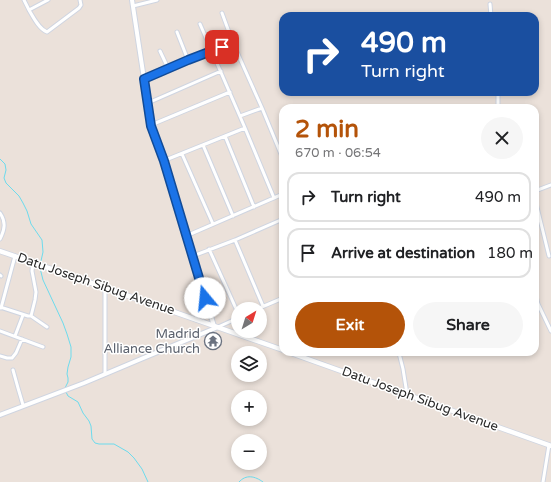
<!DOCTYPE html>
<meta charset="utf-8">
<style>
:root{--surface:#fff;--page:#f6f6f6;--text:#202124;--muted:#757577;--line:#e0e0e0;--accent:#b45309}
body{margin:0;font-family:"Varela Round",sans-serif;background:var(--page);color:var(--text);height:100vh;display:flex;flex-direction:column;font-size:15px;white-space:nowrap}
*{box-sizing:border-box;margin:0}
p{font-size:13px;color:var(--muted)}
.icon{flex:none;width:22px;height:22px;fill:none;stroke:currentColor;stroke-width:2;stroke-linecap:round;stroke-linejoin:round}
.map{position:relative;flex:1;overflow:hidden}
.sheet{position:absolute;left:279px;top:104px;width:260px;height:252px;display:flex;flex-direction:column;background:var(--surface);border-radius:12px;box-shadow:0 2px 6px #0003}
.sheet>*{flex:none}
.banner{position:absolute;left:279px;top:12px;width:260px;height:84px;border-radius:12px;box-shadow:0 2px 6px #0003;background:#1a4fa0;color:#fff;overflow:hidden}
.needle{width:26px;rotate:38deg}
.controls{position:absolute;left:231px;top:302px;display:grid;gap:8px}
.controls a{display:grid;place-items:center;width:36px;height:36px;border-radius:50%;background:var(--surface);box-shadow:0 2px 6px #0003;font-size:20px}
.pin{position:absolute;display:grid;place-items:center;width:34px;height:34px;color:#fff;margin:-17px;border-radius:8px;box-shadow:0 2px 6px #0006}
.me{position:absolute;width:44px;margin:-22px;rotate:343deg;stroke-linejoin:round;filter:drop-shadow(0 0 3px #0008)}
.turn{display:flex;align-items:center;gap:14px;height:84px;padding:0 16px;font-size:18px}
.turn .icon{width:52px;height:52px;stroke-width:2.5}
.turn b{display:block;font-size:28px;line-height:34px}
.round{display:grid;place-items:center;flex:none;width:42px;height:42px;border-radius:21px;background:var(--page)}
.head{display:flex;align-items:center;justify-content:space-between;height:68px;padding:0 16px}
h1{font-size:24px;font-weight:800;line-height:30px;color:var(--accent)}
.action{display:flex;gap:8px;margin-top:auto;padding:8px 16px}
.action a{flex:1;height:46px;border-radius:24px;background:var(--accent);color:#fff;font-size:16px;font-weight:800;line-height:46px;text-align:center}
.action a+a{background:var(--page);color:var(--text)}
ul{padding:0;list-style:none}
li{display:flex;align-items:center;gap:12px;height:50px;margin:0 8px 6px;padding:0 8px;border:2px solid var(--line);border-radius:12px}
li div{flex:1}
li b{display:block;font-size:15px}
li em{font-style:normal}
.map>svg:first-child{display:block}
.lines{fill:none;stroke-linecap:round;stroke-linejoin:round}
.stream{stroke:#6ddbed;stroke-width:1}
.minor-casing{stroke:#cfd5e1;stroke-width:5}
.tertiary-casing{stroke:#cfd5e1;stroke-width:6}
.secondary-casing{stroke:#cfd5e1;stroke-width:6}
.minor{stroke:#fff;stroke-width:3}
.tertiary{stroke:#fff;stroke-width:4}
.secondary{stroke:#fff;stroke-width:4.5}
.route-casing{stroke:#114b97;stroke-width:10}
.route{stroke:#1a73e8;stroke-width:7}
.labels{text-anchor:middle;dominant-baseline:central;stroke-width:3;stroke-linejoin:round;paint-order:stroke}
.street-label{font-size:13px;fill:#282828;stroke:#fff}
.worship-label{font-size:13px;fill:#5b616d;stroke:#fff;text-anchor:end}
</style>
<div class="map">
<svg width="551" height="482" viewBox="0 0 551 482">
<rect width="100%" height="100%" fill="#ebe1da"/>
<g class="lines">
<!-- stream -->
<path class="stream" d="M0,159L5,164L6,170L4,178L6,183L19,196L23,203L27,211L31,224L42,240L43,252L41,261
M40,268L43,280L63,323L67,334L71,347V357L68,367L67,374L68,378V382L65,388
M66,392L68,396L78,402L83,413L89,421L91,426L92,439L95,443L99,444H114L128,452L134,458L142,469L148,482
M239,482C246,474 255,476 263,482"/>
<!-- minor casing -->
<g class="minor-casing">
<path id="minor" d="M24,0L29,10
M48,0L29,10C33,17 39,29 47,32L79,8L81,5L80,0
M490,4L491,16
M133,6L157,0
M222,13L233,43L262,108L283,159
M200,24L245,128L274,198
M177,32L188,60
M160,51L168,68
M144,79L188,60L233,43
M498,92V108
M148,103L221,71
M240,116L262,108
M151,125L230,92
M225,136L254,207
M203,145L233,216
M182,154L213,224
M163,161L245,128
M535,191L551,185
M535,199L549,256
M0,213C6,222 5,229 0,239
M186,236L283,194
M235,240L263,306
M209,249L238,313
M193,256L235,240L283,219
M0,275L1,276
M535,292L538,304L551,331
M0,307L28,316H31L47,327
M1,308L15,256
M257,309L283,298
M31,316L35,300L36,292L32,271L33,262
M218,327L238,318
M0,331L43,347
M15,336L23,315
M399,353L403,369L407,394
M0,356L7,358H12L16,353L22,339
M13,370L18,388L23,405
M105,374V288
M543,482L549,445"/>
</g>
<!-- tertiary casing -->
<g class="tertiary-casing">
<path id="tertiary" d="M132,0L151,125L163,161L214,326
M0,415L84,383L141,359L218,327"/>
</g>
<!-- secondary casing -->
<g class="secondary-casing">
<path id="secondary" d="M0,251L283,350
M288,352L551,446"/>
</g>
<!-- minor -->
<use href="#minor" class="minor"/>
<!-- tertiary -->
<use href="#tertiary" class="tertiary"/>
<!-- secondary -->
<use href="#secondary" class="secondary"/>
</g>
<g class="lines">
<!-- route casing -->
<g class="route-casing">
<path id="route" d="M205,298L164,161L151,126L144,79L188,60L222,47"/>
</g>
<!-- route -->
<use href="#route" class="route"/>
</g>
<!-- icons -->
<defs>
<g id="temple-ring" transform="scale(0.9)"><circle r="9.5" fill="#fff" stroke="#6b7280" stroke-width="1.5"/><path d="M0-6L5-2H3V0L6.5 2.5H4V6H1.5V3h-3V6H-4V2.5H-6.5L-3 0V-2H-5Z" fill="#6b7280"/></g>
</defs>
<g fill-rule="evenodd">
<use href="#temple-ring" x="213" y="341"/>
</g>
<g class="labels">
<!-- street labels -->
<g class="street-label">
<text transform="translate(96 284) rotate(19)">Datu Joseph Sibug Avenue</text>
<text transform="translate(420 399) rotate(20)">Datu Joseph Sibug Avenue</text>
</g>
<!-- worship labels -->
<g class="worship-label">
<text x="200" y="334">Madrid<tspan x="200" dy="15">Alliance Church</tspan></text>
</g>
</g>
</svg>
<div class="controls">
<a><svg class="needle" viewBox="-14 -14 28 28"><path d="M0-13l5 13h-10z" fill="#e53935"/><path d="M0 13l5-13h-10z" fill="#757577"/></svg></a>
<a><svg class="icon" aria-label="layers" viewBox="0 0 24 24"><path d="M12 4l9 5-9 5-9-5zM3 14l9 5 9-5"/></svg></a>
<a>+</a>
<a>−</a>
</div>
<div class="pin" style="left:222px;top:47px;background:#d93025"><svg class="icon" aria-label="arrive" viewBox="0 0 24 24"><path d="M6 21V4h12l-3 4 3 4H6"/></svg></div>
<svg class="me" style="left:205px;top:298px" viewBox="-20 -20 40 40"><circle r="19" fill="#fff"/><path d="M0-13L10 11 0 6-10 11z" fill="#1a73e8"/></svg>
<div class="banner">
<div class="turn"><svg class="icon" aria-label="right" viewBox="0 0 24 24"><path d="M7 20v-9h11M14 6l5 5-5 5"/></svg><div><b>490 m</b>Turn right</div></div>
</div>
<section class="sheet">
<div class="head"><div><h1>2 min</h1><p>670 m · 06:54</p></div><a class="round"><svg class="icon" aria-label="close" viewBox="0 0 24 24"><path d="M6 6l12 12M18 6L6 18"/></svg></a></div>
<ul>
<li><svg class="icon" aria-label="right" viewBox="0 0 24 24"><path d="M7 20v-9h11M14 6l5 5-5 5"/></svg><div><b>Turn right</b></div><em>490 m</em></li>
<li><svg class="icon" aria-label="arrive" viewBox="0 0 24 24"><path d="M6 21V4h12l-3 4 3 4H6"/></svg><div><b>Arrive at destination</b></div><em>180 m</em></li>
</ul>
<div class="action"><a>Exit</a><a>Share</a></div>
</section>
</div>
